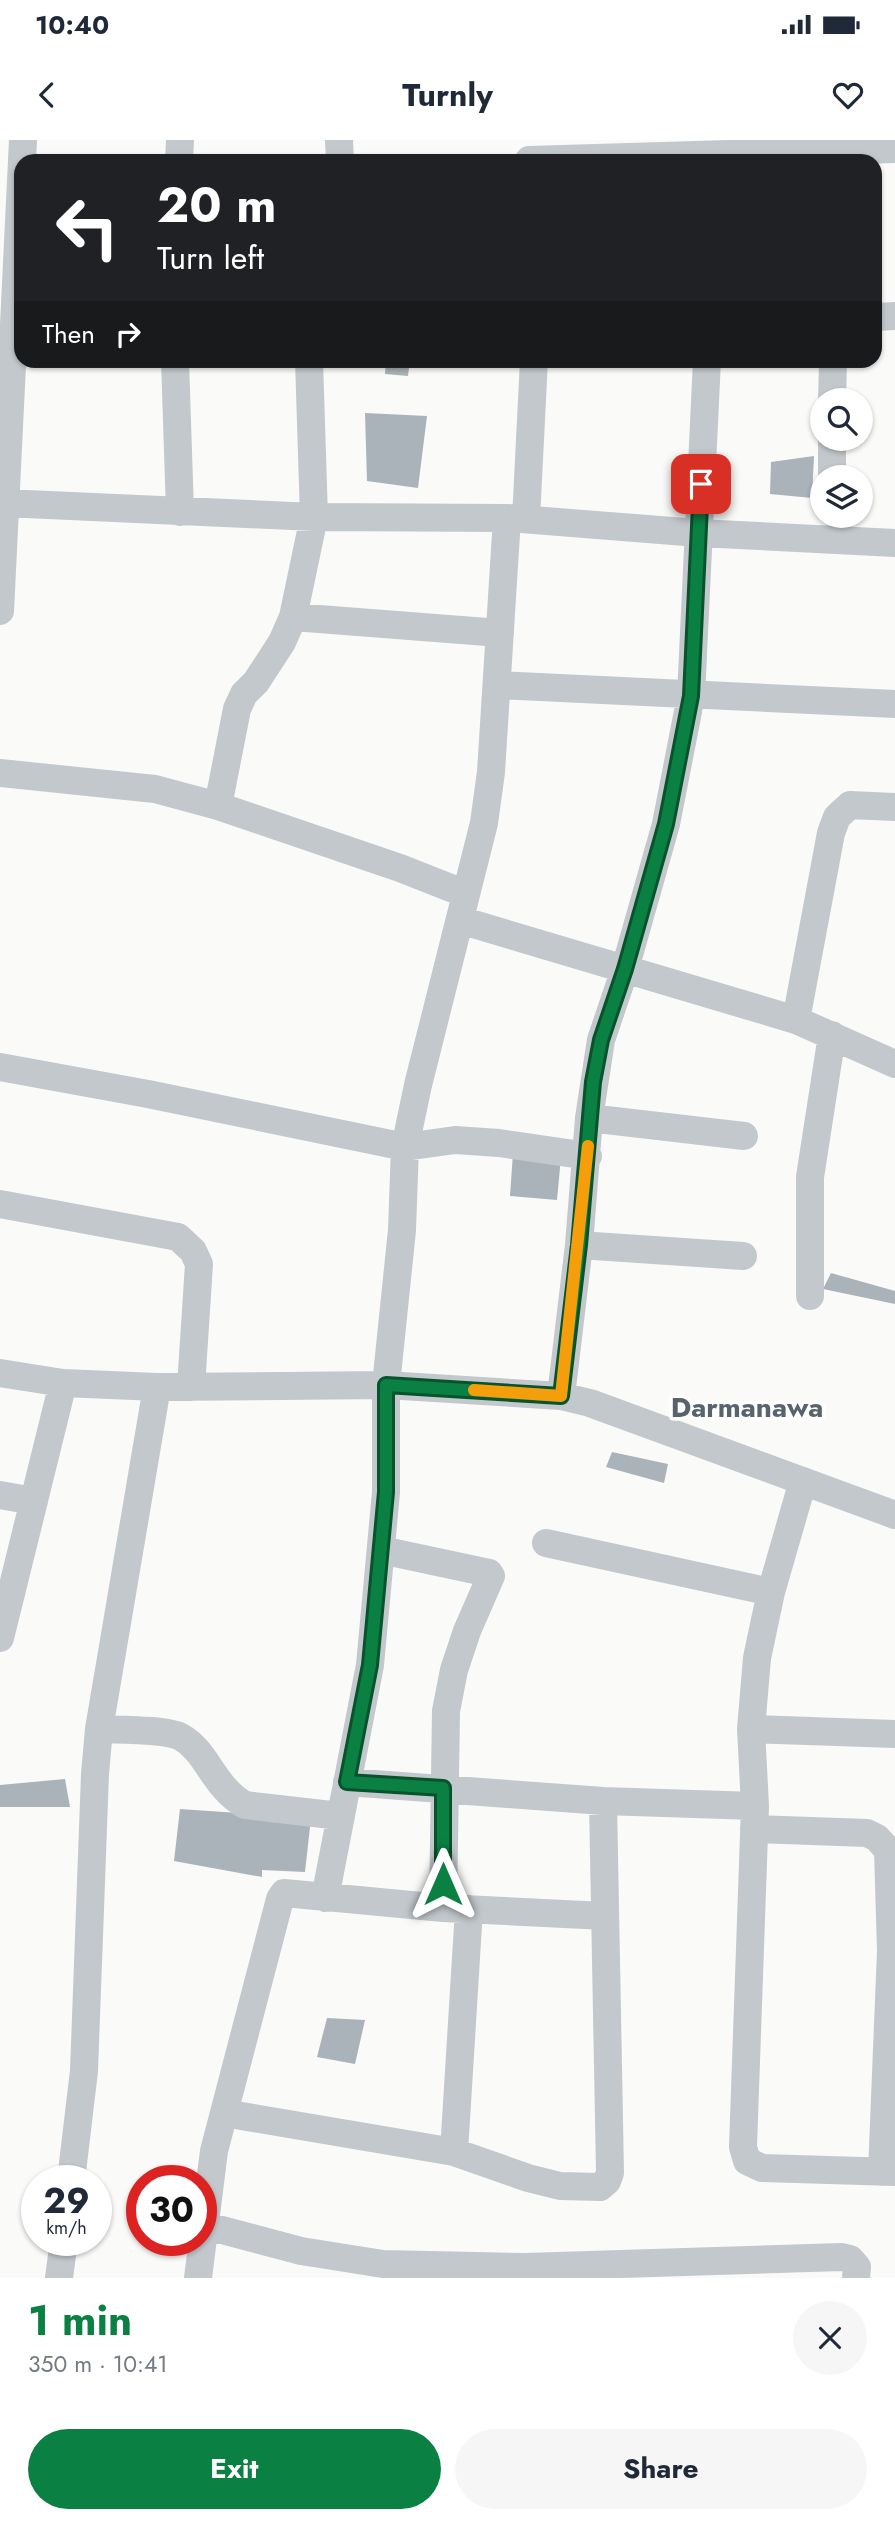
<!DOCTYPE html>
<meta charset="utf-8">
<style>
:root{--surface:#fff;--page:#f6f6f7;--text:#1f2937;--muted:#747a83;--accent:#0b8043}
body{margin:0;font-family:Jost,sans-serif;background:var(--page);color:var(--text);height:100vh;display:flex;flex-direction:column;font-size:26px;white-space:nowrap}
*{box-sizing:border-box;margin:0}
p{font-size:23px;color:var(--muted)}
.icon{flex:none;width:38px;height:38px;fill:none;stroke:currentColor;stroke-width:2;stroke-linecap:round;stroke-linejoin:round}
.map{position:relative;height:2138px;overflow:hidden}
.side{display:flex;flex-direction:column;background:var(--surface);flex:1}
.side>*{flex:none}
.guide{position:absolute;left:14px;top:14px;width:868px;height:214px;border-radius:21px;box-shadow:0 2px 5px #0004;background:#202124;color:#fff;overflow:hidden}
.controls{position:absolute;left:810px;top:248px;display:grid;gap:14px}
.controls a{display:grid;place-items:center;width:63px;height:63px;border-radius:50%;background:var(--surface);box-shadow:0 2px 5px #0004;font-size:35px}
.speed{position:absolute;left:21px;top:2025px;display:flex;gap:14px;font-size:35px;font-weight:700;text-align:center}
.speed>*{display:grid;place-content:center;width:91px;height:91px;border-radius:50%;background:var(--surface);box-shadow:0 2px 5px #0004;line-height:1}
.speed small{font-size:18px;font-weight:400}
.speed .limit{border:10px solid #d22;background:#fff;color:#111}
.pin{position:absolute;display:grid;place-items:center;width:60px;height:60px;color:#fff;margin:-30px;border-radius:14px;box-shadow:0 4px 10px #0006}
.me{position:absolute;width:77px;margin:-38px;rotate:0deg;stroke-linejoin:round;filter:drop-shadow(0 0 5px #0008)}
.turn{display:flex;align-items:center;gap:24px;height:147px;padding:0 28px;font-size:32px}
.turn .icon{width:91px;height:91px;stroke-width:2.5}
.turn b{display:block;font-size:49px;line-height:60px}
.then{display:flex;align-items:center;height:66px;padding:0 28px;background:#0003;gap:14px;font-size:26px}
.round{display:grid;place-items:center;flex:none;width:74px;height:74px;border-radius:37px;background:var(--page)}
.overview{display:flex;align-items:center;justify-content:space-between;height:119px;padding:0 28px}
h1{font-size:42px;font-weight:700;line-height:52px;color:var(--accent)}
.action{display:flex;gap:14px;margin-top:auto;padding:14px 28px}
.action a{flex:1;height:80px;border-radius:42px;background:var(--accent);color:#fff;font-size:28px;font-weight:700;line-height:80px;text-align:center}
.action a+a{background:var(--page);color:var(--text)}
.status{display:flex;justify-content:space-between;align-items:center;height:49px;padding:0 35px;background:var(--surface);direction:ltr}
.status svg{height:19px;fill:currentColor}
header{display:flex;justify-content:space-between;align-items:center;height:91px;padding:0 28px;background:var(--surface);font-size:32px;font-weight:700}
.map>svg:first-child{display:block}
.building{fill:#aab3b9}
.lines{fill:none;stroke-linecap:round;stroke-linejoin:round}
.minor{stroke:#c3c8cc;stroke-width:28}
.route-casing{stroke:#07532c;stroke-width:18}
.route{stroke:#0b8043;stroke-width:12}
.slow{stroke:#f59e0b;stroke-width:12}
.labels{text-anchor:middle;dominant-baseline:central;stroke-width:7;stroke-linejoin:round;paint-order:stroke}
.district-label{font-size:28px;font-weight:bold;fill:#57646e;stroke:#fff}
</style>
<div class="status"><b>10:40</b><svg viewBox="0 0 49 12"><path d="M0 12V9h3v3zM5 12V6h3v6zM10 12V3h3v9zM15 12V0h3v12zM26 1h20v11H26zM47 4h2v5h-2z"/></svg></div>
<header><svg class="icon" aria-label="back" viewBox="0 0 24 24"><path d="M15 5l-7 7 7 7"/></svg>Turnly<svg class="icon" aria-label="heart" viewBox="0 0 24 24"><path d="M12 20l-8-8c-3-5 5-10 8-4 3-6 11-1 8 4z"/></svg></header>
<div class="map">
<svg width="895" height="2138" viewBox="0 0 895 2138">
<rect width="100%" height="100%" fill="#fafaf8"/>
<!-- building -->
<path class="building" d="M386,220H410L408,236L385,234Z
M365,273L427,276L418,348L367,341Z
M814,316L812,358L770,354L771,322Z
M513,1013L561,1017L557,1060L510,1056Z
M831,1133L895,1151V1164L823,1149Z
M612,1312L668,1324L664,1343L606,1327Z
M65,1639L70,1667H0V1645Z
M180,1669L311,1678L305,1732L262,1730V1737L174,1721Z
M327,1878L365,1880L355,1924L317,1917Z"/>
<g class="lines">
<!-- minor -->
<path class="minor" d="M339,0L340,21
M529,20L895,9
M179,21L180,0
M875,177L895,176
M175,220L180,372
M832,261L833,220
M832,338V299
M4,363L314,377L507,378L698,393L895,403
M526,379L534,220
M0,471L23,0
M293,477L500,493
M497,545L895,564
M0,633L155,649L218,666L400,728L466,754
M218,666L237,569L244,554L256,542L282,502L293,477L314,377L309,220
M460,780L796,880L895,924
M796,880L831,693L837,677L850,665L895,667
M0,927L148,954L405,1007L455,1000L499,1003L588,1016
M589,978L744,996
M0,1064L178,1097L193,1111L199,1124L191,1247
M579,1105L743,1116
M810,1156V1037L832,895
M0,1233L63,1243L157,1247L386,1245L561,1256L590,1263L895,1375
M561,1256L579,1105L589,978L601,900L625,829L666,684L691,556L707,220
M803,1341L771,1452L757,1518L751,1589L755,1666L743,2007L747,2021L762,2028L895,2032
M0,1355L34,1361
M546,1403L771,1452
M381,1410L489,1433L491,1436L467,1491L454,1530L446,1571L443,1768
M0,1498L63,1243
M99,1589C118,1590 166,1589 181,1597C207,1611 213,1647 245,1665L340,1676
M751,1589L895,1594
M347,1642L603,1661L755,1666
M754,1689L867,1693L877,1698L888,1710L891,1811L882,2032
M325,1758L370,1525L386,1352V1245L402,1090L405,1007L418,945L484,683L491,632L507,378
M224,1973L454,2012L528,2038L560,2046L600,2047L607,2041L610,2033L603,1661
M454,2012L469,1769
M71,2040L84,1931L95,1634L99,1589L157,1247
M203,2085L301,2111L383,2124L525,2127L842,2117L850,2119L857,2127L856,2138
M59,2138L64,2100
M198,2138L214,2011L280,1759L284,1753L443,1768L605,1776"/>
</g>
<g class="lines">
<!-- route casing -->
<g class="route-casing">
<path id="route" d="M443,1744V1648L347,1642L370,1525L386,1352V1245L561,1256L579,1105L593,942L601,900L625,829L666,684L691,556L701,344"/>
</g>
<!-- route -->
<use href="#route" class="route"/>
<!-- slow -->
<path class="slow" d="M474,1250L561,1256L588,1006"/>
</g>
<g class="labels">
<!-- district labels -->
<g class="district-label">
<text x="747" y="1267">Darmanawa</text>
</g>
</g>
</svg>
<div class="controls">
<a><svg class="icon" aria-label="search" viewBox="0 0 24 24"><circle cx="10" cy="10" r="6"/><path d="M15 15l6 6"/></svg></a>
<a><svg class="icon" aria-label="layers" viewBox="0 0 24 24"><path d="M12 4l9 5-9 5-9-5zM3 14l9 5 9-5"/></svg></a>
</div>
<div class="speed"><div>29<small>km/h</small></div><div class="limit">30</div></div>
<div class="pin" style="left:701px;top:344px;background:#d93025"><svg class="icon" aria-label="arrive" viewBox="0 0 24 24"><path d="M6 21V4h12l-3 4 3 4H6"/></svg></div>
<svg class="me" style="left:443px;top:1744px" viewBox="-20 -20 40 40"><path d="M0-17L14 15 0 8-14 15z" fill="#0b8043" stroke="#fff" stroke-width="4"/></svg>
<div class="guide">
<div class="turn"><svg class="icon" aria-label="left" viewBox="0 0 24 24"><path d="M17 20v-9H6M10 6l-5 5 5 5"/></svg><div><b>20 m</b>Turn left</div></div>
<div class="then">Then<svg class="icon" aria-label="right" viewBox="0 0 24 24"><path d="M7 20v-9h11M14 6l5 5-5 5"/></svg></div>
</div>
</div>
<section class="side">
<div class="overview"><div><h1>1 min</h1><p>350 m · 10:41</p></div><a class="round"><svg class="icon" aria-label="close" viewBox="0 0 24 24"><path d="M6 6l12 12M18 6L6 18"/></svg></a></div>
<div class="action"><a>Exit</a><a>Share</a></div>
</section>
